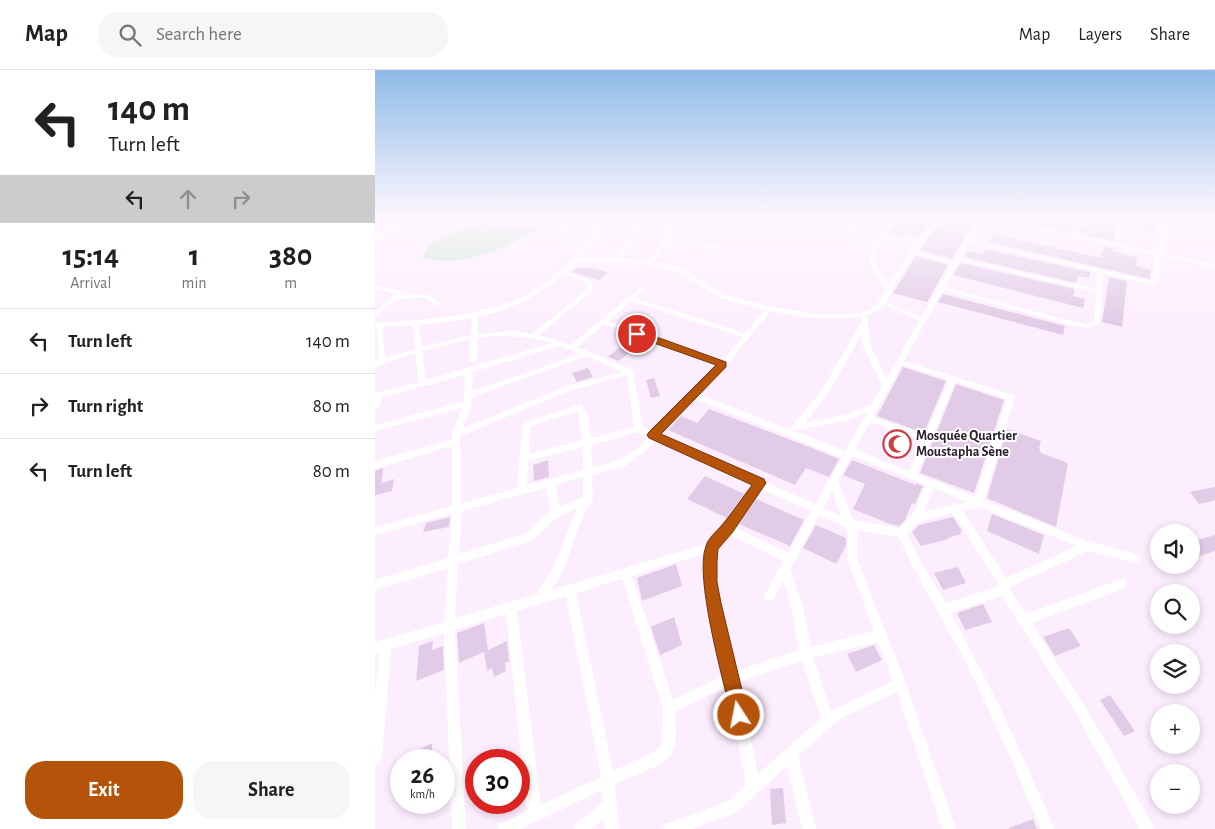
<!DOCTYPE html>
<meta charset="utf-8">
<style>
:root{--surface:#fff;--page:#f6f6f6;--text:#202124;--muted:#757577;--line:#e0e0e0;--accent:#b45309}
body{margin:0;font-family:"Alegreya Sans",sans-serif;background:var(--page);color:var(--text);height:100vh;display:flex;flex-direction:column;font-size:19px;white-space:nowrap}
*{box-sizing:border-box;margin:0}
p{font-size:16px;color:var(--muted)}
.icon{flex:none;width:28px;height:28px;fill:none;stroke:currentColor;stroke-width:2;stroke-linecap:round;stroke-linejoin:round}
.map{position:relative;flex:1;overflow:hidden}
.side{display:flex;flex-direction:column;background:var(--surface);width:375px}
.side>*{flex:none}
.guide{background:#fff;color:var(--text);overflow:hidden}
.buttons{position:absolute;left:775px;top:454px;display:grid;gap:10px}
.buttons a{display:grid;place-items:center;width:50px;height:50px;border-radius:50%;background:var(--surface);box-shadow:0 2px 8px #0003;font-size:25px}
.speed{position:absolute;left:15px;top:679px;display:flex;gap:10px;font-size:25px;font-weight:700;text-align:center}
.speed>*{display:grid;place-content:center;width:65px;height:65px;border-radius:50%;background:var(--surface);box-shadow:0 2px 8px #0003;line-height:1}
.speed small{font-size:12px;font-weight:400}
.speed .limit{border:8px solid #d22;background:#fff;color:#111}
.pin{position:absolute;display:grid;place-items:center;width:42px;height:42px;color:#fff;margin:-21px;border:2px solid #fff;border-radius:50%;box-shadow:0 1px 5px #0007}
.me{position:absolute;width:55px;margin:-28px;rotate:349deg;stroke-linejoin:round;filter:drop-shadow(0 0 4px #0008)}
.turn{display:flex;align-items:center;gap:18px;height:105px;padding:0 25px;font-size:22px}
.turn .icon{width:65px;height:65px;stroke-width:2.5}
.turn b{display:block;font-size:35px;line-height:42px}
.lanes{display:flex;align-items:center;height:48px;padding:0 25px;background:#0003;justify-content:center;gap:25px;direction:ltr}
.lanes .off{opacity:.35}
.eta{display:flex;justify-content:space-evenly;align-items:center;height:85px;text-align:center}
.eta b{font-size:30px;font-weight:700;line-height:35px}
.primary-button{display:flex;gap:10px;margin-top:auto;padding:10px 25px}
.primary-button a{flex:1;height:58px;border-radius:20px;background:var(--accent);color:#fff;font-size:20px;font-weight:700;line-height:58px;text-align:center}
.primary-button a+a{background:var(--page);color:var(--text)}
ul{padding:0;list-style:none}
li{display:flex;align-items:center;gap:15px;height:65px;padding:0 25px;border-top:1px solid var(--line)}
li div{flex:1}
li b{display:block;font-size:19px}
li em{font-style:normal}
header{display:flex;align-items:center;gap:30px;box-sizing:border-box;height:70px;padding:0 25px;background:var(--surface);border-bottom:1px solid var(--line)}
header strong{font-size:24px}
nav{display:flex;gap:28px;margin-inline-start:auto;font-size:18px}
.search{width:350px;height:45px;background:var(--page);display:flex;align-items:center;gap:12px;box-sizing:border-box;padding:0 18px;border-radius:20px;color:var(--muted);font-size:19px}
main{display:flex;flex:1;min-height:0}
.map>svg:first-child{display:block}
.green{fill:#c9e5ce}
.building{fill:#e2cbe7}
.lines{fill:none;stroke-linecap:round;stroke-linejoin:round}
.minor{fill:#fff;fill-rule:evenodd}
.tertiary{fill:#fff;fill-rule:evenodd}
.route{fill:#b45309;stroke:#753606}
.labels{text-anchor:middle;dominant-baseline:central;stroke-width:4;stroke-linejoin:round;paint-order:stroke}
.poi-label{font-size:14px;font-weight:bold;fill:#29202a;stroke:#fff;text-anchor:start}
</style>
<header>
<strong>Map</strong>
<div class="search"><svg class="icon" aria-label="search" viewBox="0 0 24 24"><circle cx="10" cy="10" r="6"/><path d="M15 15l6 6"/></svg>Search here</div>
<nav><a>Map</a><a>Layers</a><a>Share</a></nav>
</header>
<main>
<section class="side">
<div class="guide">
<div class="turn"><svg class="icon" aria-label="left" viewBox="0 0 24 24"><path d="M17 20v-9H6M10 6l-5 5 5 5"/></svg><div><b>140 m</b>Turn left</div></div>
<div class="lanes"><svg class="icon" aria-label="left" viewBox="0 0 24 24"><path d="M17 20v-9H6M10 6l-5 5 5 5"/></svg><svg class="icon off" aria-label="ahead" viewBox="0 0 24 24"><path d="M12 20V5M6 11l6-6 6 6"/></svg><svg class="icon off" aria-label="right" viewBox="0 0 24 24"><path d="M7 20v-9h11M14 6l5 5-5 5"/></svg></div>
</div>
<div class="eta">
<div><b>15:14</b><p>Arrival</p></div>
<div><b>1</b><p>min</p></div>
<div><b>380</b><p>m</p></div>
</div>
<ul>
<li><svg class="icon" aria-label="left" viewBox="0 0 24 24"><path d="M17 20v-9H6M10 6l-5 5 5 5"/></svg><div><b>Turn left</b></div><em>140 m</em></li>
<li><svg class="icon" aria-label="right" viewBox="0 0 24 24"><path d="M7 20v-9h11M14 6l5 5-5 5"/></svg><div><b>Turn right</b></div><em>80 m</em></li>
<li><svg class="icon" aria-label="left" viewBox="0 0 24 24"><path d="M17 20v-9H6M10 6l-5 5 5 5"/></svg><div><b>Turn left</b></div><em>80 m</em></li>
</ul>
<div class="primary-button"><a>Exit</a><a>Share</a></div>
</section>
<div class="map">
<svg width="840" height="759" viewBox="0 0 840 759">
<rect width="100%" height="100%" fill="#fdeeff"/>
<!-- green -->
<path class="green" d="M108,154L164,158C136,177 80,200 48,187C55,165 87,159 108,154Z"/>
<!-- building -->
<path class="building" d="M528,148L537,150V148H558L544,166L532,163L528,167L514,164Z
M568,148L599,150L577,189L545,180Z
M666,148H700L697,162L663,155Z
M710,148H741L739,171L705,164Z
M751,148L781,150V161L750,153Z
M618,164L726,188L729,176L738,178L737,181L762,187L761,196L776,200L775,209L614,172Z
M611,179L715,202L714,208L703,206L701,213L589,187L592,181L608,184Z
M541,186L573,195L552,232L518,223Z
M585,193L700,219L698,226L710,229L708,238L578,205Z
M202,198H213L233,202L224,210L197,202Z
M734,207L752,211L747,257L727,252Z
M568,224L690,256L688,265L563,232Z
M245,277L256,281L244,291L233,287Z
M528,297L571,311L549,363L502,346Z
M213,298L218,307L202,312L197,303Z
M279,308L285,326L276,328L271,310Z
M581,314L629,330L599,423L545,403Z
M334,339L437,378L464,389L454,407L431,398L420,415L293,360L306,346L322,353Z
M632,359L666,371L664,378L666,383L693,393L681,457L612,428Z
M519,363L538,370L531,385L512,378Z
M173,390L174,407L159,411L158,395Z
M477,390L541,415V413L548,416L540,434L537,433L530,450L524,456L515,454L478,439L490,414L468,405Z
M8,398L6,418L7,413L19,409L17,421L0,425V401Z
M330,406L369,424L352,448L312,429Z
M840,417V430L834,432L824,434L815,422Z
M381,429L429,450L415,476L364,454Z
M617,444L669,465L664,484L612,461Z
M75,447L74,457L48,462L51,453Z
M578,447L587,461L585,462L586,464L573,468L574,469L546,476L537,462L544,455Z
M441,455L471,468V476L461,494L428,478Z
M840,465V481L816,489V472Z
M301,494L307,516L267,531L262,508Z
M583,497L591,513L568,520L559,503Z
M608,534L617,552L590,560L582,543Z
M299,547L307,575L285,585L276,557Z
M109,553L113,580L84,593L82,563Z
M694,558L706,576L680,586L668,567Z
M58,571L57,580L68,576L69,600L41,611L44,576Z
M132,571L134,591L130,593L131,601L119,607L117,598L112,601L109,582Z
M499,575L507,590L481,602L472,584Z
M735,625L760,661L749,666L725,630Z
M57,673V690H35V684Z
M408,718L411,753L397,755L395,719Z
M658,749L662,759H634V758Z"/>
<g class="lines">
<!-- minor -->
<path class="minor" d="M189,148H195L193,161L190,163L187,161Z
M227,148L230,150L229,152L352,159L355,161L352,163L299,159L291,173L345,175L348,177L345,179L289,177L278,194L276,195L273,193L294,159L268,157L242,192L240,193L237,191L262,157L228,155L225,162L202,192H198L197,191L213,170L192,171L189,169L192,167L216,166C220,160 221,152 227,148Z
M478,148H484L479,159L480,165L499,173L520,148H526L511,165L545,178L540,179L509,168C492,188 503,201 517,219L516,220H512C500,207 491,194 497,176L475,166L474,159Z
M602,148H608L596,170L777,211L780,185L652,157L655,155L698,164L702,148H708L703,165L784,182L785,172L746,164L745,168H741L743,148H749L747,161L785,169V148H791L790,184L840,194V198L786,186L784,211L778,215L728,204L725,253L712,258L698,256L568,220L529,291L639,325L640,327L609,430L713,471L764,485L765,488L764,491L760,493L713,481L637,516L634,519L651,544L746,509L750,510L751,514L750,518L657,553L726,663L780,759H765L700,642L627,526L576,543L623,633L680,759H666C642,703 618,646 590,591C568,549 543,511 524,467L481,460L483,464L482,488L531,614L581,759H567L522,622L470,646L458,655L423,686L441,759H427L412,696L361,743L316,759H288L290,754L352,732L371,715L353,616L300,642C300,654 303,669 298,681C292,695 254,708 240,714L244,759H230L229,749L216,759H198L200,754L228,732L227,720L146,759H123L125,754L152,741L131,544L80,560L91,759H77L69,563L16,579L7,688L5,693L0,695V624L4,583L0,584V572L69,552L73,498L0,520V510L73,488L77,444L0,465V457L77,436V376L0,399V391L77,369V364L87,338L0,361V355L89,331L90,305L7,327L4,338L0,341V323L44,312L40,283L0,297V291L3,290L2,253H4L7,255L10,288L40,279L37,252L40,250L43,252L47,277L96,265L97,245L100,243L103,245V264L139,261L157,264L213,218V216L206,210L186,204L185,203L188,201L210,208L218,214L219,219L164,265L196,275L253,227L268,216L271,218L260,228L370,263L392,238H396V240L351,296L324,324L470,381L492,343L471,351L421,360L417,359L416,357L446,321L486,253L487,243L489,242L492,244L495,274L511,309L544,251L504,232L507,230L509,231L546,247L576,194L536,183L539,181L578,191ZM594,173L722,202L721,219L586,188ZM584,191L721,222L719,252L712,254L700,252L570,217ZM257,231L367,267L347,291L233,251ZM229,254L343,295L278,362L268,357L258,300L202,277ZM487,264V274L507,316L497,334L470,345L430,352L452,325ZM119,266C139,266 157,267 177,273L51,310L47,281L95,269L94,290L98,292L102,290L103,268ZM184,276L205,284L97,321L98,302ZM212,286L247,302L192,316L88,358L97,333V327ZM527,295L574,310L550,365L498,347ZM252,305L259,357L216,368C214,358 215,339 205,334L150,352L147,357L142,418L87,433L85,366L197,320ZM580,312L632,329L600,427L542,404ZM320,329L467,388L440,434L285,365ZM203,341L207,370L154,384L156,356ZM495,352L547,371L534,401L480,379ZM263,362L273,367L262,379L244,390L217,398L216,375ZM281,370L378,415L348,456L334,473L176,520L188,501L209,443L218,429L217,405L250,396L268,383ZM208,377V400L152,415L153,391ZM477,386L551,415L537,445L525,458L478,450L463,411ZM208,407V427L185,437L180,415ZM171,418L176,441L164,450L150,464L84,484L87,441ZM559,418L591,432L549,442ZM386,419L436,441L413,483L359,457ZM457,421L466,446L448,438ZM603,437H604L702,476L631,508L588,441ZM202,438L180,494L162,524L80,548L83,494L157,471L177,451ZM578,443L624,516L571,533L550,499L532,464L544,452ZM444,445L470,457L473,464L472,488L499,561L436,577L428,536L415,499ZM354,465L408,491L389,526L390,530L394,531L398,530L408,511L416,536L424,580L361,601L340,512L342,479ZM331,483L330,512L350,605L298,630L257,506ZM247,509L288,638L287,667L286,676L280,681L238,701L201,523ZM191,526L226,707L166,735L142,541ZM503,572L518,611L456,641L438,588ZM427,591L446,648L383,704L364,612Z
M0,150L16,157V158L42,159L45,161L42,163L13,162L0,174V169L11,158L0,153Z
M0,215L26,221L27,222L26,225C41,223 56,221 66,234L63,236L49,227L23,229L0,247V242L20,223L0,219Z"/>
<!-- tertiary -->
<path class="tertiary" d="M2,148H11L0,153V149Z
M560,148H566C550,170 532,193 519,217C515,224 512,234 505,239C477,261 373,240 342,226C325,217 311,203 292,199C263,191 232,193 202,193C188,205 175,217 159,226C111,253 53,254 0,257V253C51,249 105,248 152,224C159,220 167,214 174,210C182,204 191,190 201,189C227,186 274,189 299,196C317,202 331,215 349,223C376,235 476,256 500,236C507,230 509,220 514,213C529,191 544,169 560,148Z
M611,148H622L653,155L656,148H662L658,157L655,159Z"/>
</g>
<!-- sky -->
<linearGradient id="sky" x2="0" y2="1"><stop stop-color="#8ebbe8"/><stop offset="0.58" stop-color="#fef7ff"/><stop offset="1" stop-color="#fef7ff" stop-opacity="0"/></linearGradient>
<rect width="840" height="254" fill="url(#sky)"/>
<!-- route -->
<path class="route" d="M259,261H265L351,292V297L286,364L389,409L391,413L357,463L343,479L342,491V512L346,533L373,645L370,650L364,653L359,650L356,645C348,608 319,507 331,476C333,468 342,461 347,455C358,442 367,428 377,415L274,368L272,365L274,362L341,295L259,266Z"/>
<!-- icons -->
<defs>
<g id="mosque-ring" transform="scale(1.4375)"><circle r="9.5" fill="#fff" stroke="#cc3d46" stroke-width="1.5"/><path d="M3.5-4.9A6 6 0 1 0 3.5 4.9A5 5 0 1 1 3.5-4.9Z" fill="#cc3d46"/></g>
</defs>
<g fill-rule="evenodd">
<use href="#mosque-ring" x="522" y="374"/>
</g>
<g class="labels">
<!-- poi labels -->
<g class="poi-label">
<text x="541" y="366">Mosquée Quartier<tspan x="541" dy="16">Moustapha Sène</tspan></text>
</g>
</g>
</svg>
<div class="buttons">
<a><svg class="icon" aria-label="sound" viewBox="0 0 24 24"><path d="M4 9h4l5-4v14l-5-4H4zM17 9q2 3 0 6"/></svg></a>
<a><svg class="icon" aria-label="search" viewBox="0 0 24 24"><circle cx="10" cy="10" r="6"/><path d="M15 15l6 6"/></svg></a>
<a><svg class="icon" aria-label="layers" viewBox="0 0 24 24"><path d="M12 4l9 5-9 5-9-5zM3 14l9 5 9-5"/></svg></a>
<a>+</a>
<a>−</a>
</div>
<div class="speed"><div>26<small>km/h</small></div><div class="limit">30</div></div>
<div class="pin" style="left:262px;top:264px;background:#d93025"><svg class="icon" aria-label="arrive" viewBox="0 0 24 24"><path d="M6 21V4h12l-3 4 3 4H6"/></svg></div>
<svg class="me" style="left:364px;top:645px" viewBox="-20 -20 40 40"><circle r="17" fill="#b45309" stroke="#fff" stroke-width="3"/><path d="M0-11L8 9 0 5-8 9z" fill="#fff"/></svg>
</div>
</main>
